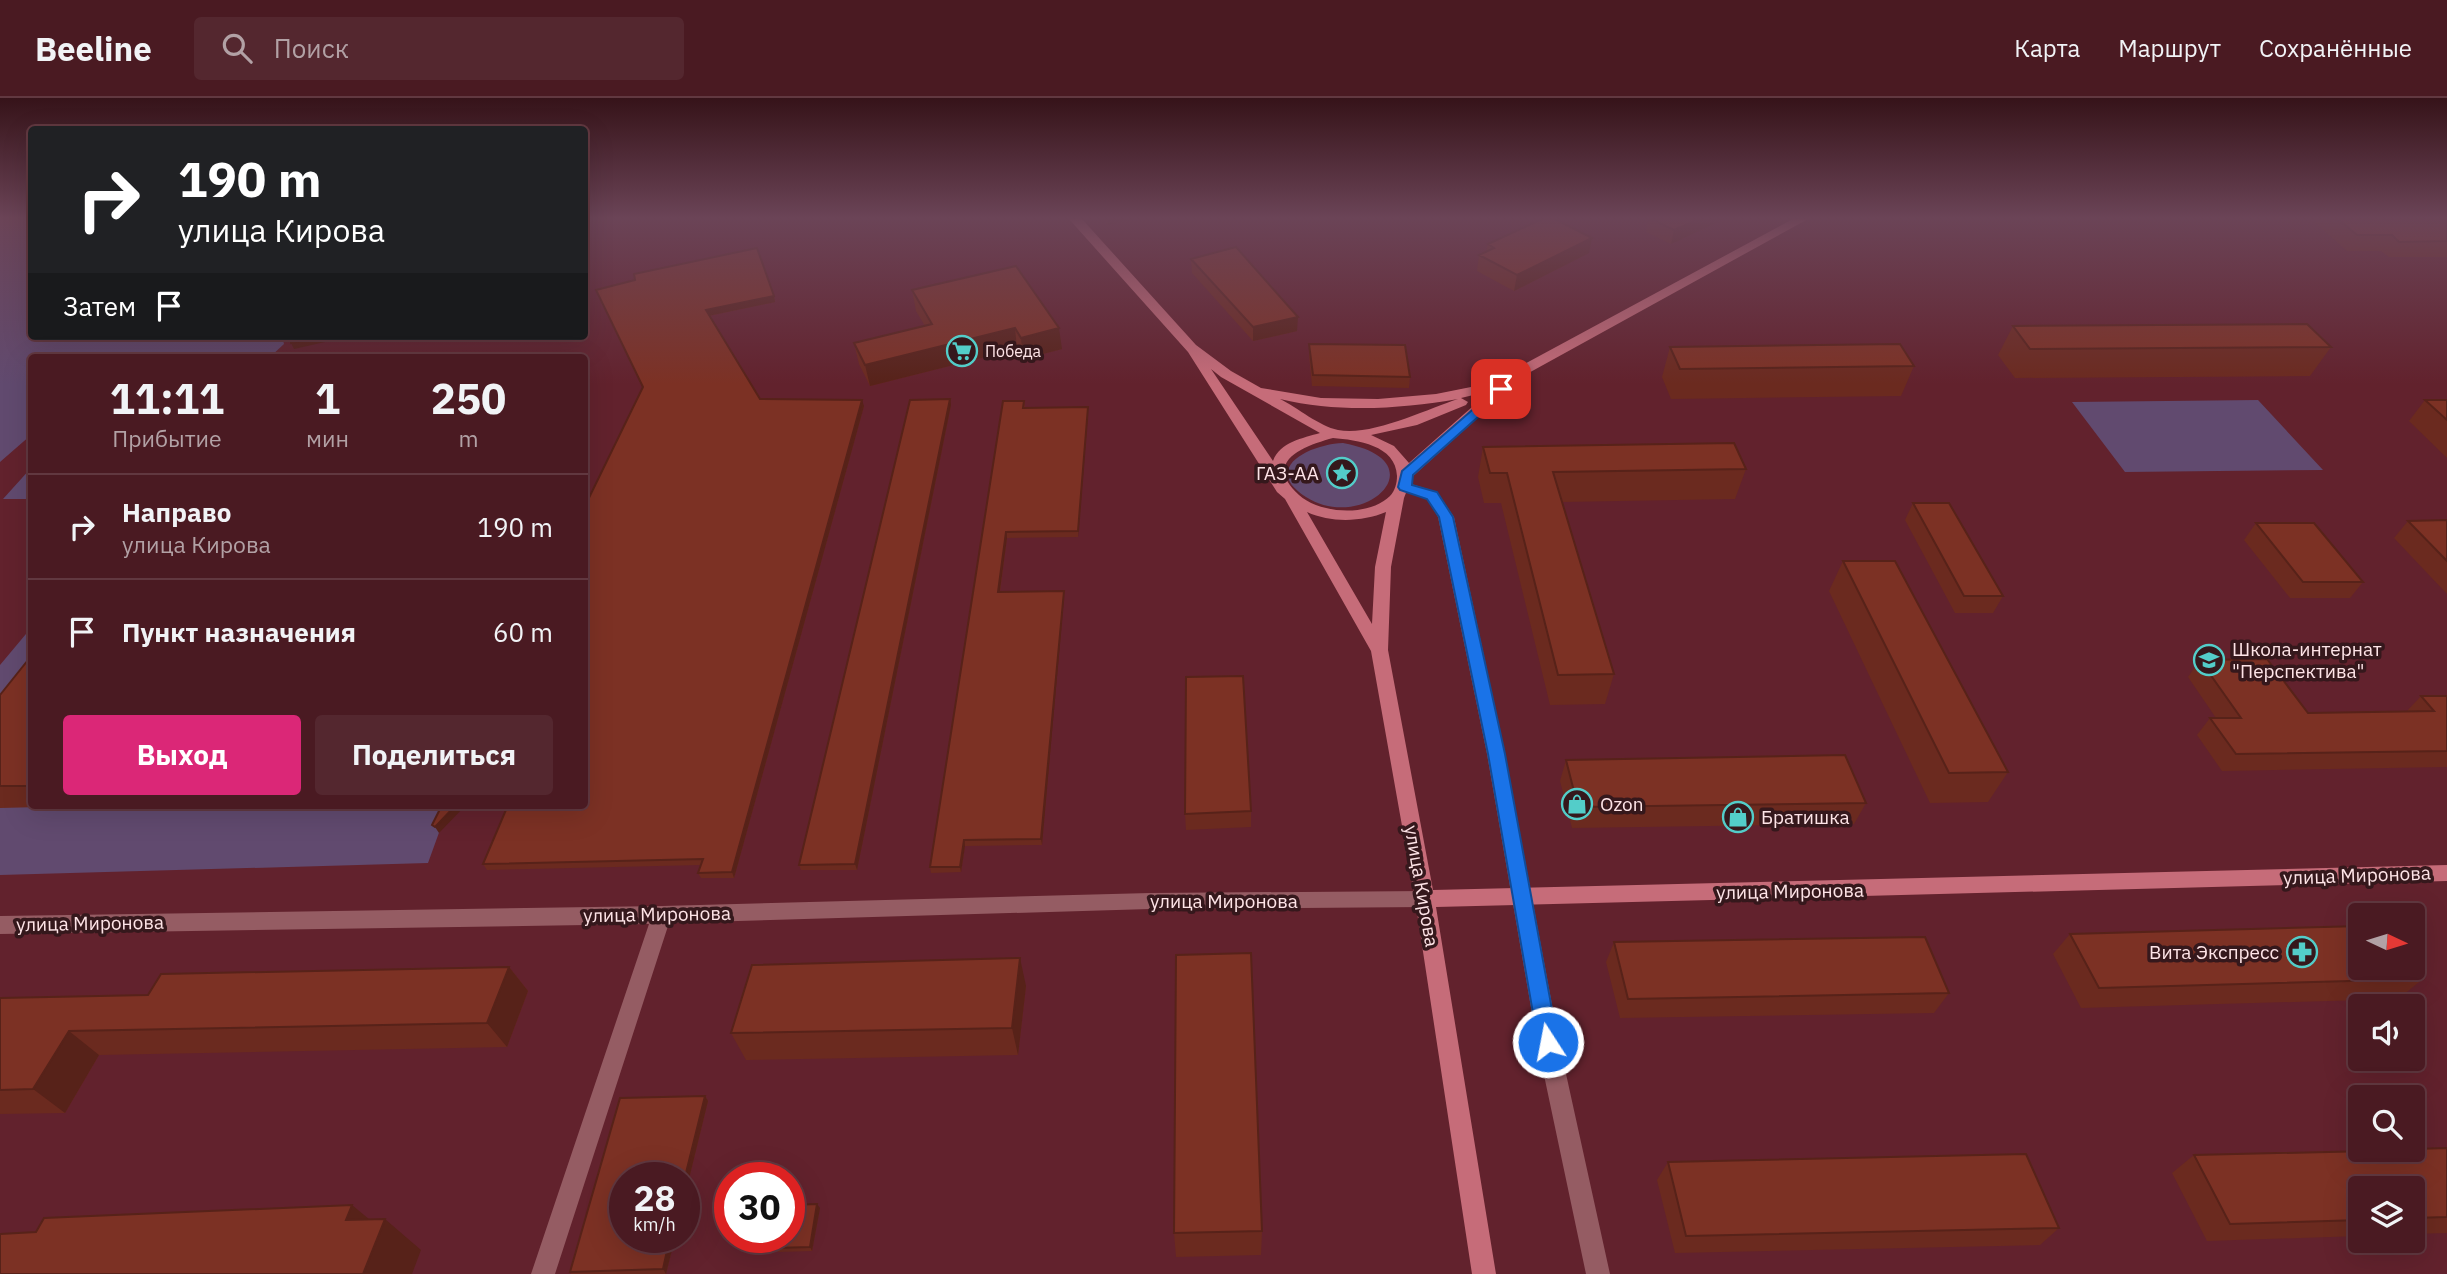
<!DOCTYPE html>
<html lang="ru">
<meta charset="utf-8">
<style>
:root{--surface:#4a1a22;--page:#54272f;--text:#f1f3f6;--muted:#b2a1a5;--line:#613840;--accent:#db2777}
body{margin:0;font-family:"IBM Plex Sans",sans-serif;background:var(--page);color:var(--text);height:100vh;display:flex;flex-direction:column;font-size:26px;white-space:nowrap}
*{box-sizing:border-box;margin:0}
p{font-size:23px;color:var(--muted)}
.icon{flex:none;width:38px;height:38px;fill:none;stroke:currentColor;stroke-width:2;stroke-linecap:round;stroke-linejoin:round}
.map{position:relative;flex:1;overflow:hidden}
.details{position:absolute;left:28px;top:256px;width:560px;height:455px;display:flex;flex-direction:column;background:var(--surface);border-radius:7px;box-shadow:0 7px 28px #0002,0 0 0 2px var(--line)}
.details>*{flex:none}
.banner{position:absolute;left:28px;top:28px;width:560px;height:214px;border-radius:7px;box-shadow:0 7px 28px #0002,0 0 0 2px var(--line);background:#202124;color:#fff;overflow:hidden}
.needle{width:46px;rotate:94deg}
.fabs{position:absolute;left:2348px;top:805px;display:grid;gap:14px}
.fabs a{display:grid;place-items:center;width:77px;height:77px;border-radius:7px;background:var(--surface);box-shadow:0 7px 28px #0002,0 0 0 2px var(--line);font-size:35px}
.speed{position:absolute;left:609px;top:1064px;display:flex;gap:14px;font-size:35px;font-weight:700;text-align:center}
.speed>*{display:grid;place-content:center;width:91px;height:91px;border-radius:50%;background:var(--surface);box-shadow:0 7px 28px #0002,0 0 0 2px var(--line);line-height:1}
.speed small{font-size:18px;font-weight:400}
.speed .limit{border:10px solid #d22;background:#fff;color:#111}
.pin{position:absolute;display:grid;place-items:center;width:60px;height:60px;color:#fff;margin:-30px;border-radius:14px;box-shadow:0 4px 10px #0006}
.me{position:absolute;width:77px;margin:-38px;rotate:349deg;stroke-linejoin:round;filter:drop-shadow(0 0 5px #0008)}
.turn{display:flex;align-items:center;gap:24px;height:147px;padding:0 35px;font-size:32px}
.turn .icon{width:91px;height:91px;stroke-width:2.5}
.turn b{display:block;font-size:49px;line-height:60px}
.then{display:flex;align-items:center;height:66px;padding:0 35px;background:#0003;gap:14px;font-size:26px}
.eta{display:flex;justify-content:space-evenly;align-items:center;height:119px;text-align:center}
.eta b{font-size:42px;font-weight:700;line-height:49px}
.action{display:flex;gap:14px;margin-top:auto;padding:14px 35px}
.action a{flex:1;height:80px;border-radius:7px;background:var(--accent);color:#fff;font-size:28px;font-weight:700;line-height:80px;text-align:center}
.action a+a{background:var(--page);color:var(--text)}
ul{padding:0;list-style:none}
li{display:flex;align-items:center;gap:21px;height:105px;padding:0 35px;border-top:2px solid var(--line)}
li div{flex:1}
li b{display:block;font-size:26px}
li em{font-style:normal}
header{display:flex;align-items:center;gap:42px;box-sizing:border-box;height:98px;padding:0 35px;background:var(--surface);border-bottom:2px solid var(--line)}
header strong{font-size:33px}
nav{display:flex;gap:38px;margin-inline-start:auto;font-size:24px}
.search{width:490px;height:63px;background:var(--page);display:flex;align-items:center;gap:18px;box-sizing:border-box;padding:0 24px;border-radius:7px;color:var(--muted);font-size:26px}
.map>svg:first-child{display:block}
.green{fill:#614a6f}
.lines{fill:none;stroke-linecap:round;stroke-linejoin:round}
.street{fill:#955c63;fill-rule:evenodd}
.secondary{fill:#c66c79;fill-rule:evenodd}
.wall{fill:#6b2a1f}
.shaded-wall{fill:#572219}
.building{fill:#7c3124;stroke:#572219;stroke-width:2}
.route{fill:#1a73e8;stroke:#114b97;stroke-width:2}
.labels{text-anchor:middle;dominant-baseline:central;stroke-width:7;stroke-linejoin:round;paint-order:stroke}
.far-poi-label{font-size:16px;fill:#fee4e7;stroke:#35181c;text-anchor:start}
.poi-label{font-size:19px;fill:#fee4e7;stroke:#35181c;text-anchor:start}
.street-label{font-size:19px;fill:#fee4e7;stroke:#35181c}
</style>
<header>
<strong>Beeline</strong>
<div class="search"><svg class="icon" aria-label="search" viewBox="0 0 24 24"><circle cx="10" cy="10" r="6"/><path d="M15 15l6 6"/></svg>Поиск</div>
<nav><a>Карта</a><a>Маршрут</a><a>Сохранённые</a></nav>
</header>
<div class="map">
<svg width="2447" height="1176" viewBox="0 0 2447 1176">
<rect width="100%" height="100%" fill="#62222d"/>
<!-- green -->
<path class="green" d="M0,121H31L32,238H282L284,246L270,259H32L31,337L0,364Z
M2258,302L2323,372L2125,374L2072,304Z
M1343,345C1441,363 1364,436 1306,399C1260,370 1311,346 1343,345Z
M31,370V401H3Z
M31,530L32,707H449L428,765L0,777V567Z"/>
<g class="lines">
<!-- street -->
<path class="street" d="M1405,384L1437,394L1454,419L1505,656L1559,944L1610,1176H1586L1537,944L1487,656L1438,419L1427,400L1400,392L1397,389L1400,386Z
M1425,793L1432,795L1435,801L1432,807L1425,809L1150,811L669,825L555,1176H531L649,826L0,836V818L662,808L1150,795Z"/>
<!-- secondary -->
<path class="secondary" d="M1069,121H1082L1196,247L1231,273L1261,290L1321,300L1378,301L1436,296L1491,285L1497,287L1515,271L1793,121H1808L1525,277L1412,379L1404,400L1391,469L1388,552L1433,792L2447,767V783L1436,809L1496,1176H1472L1415,801L1371,553L1285,401L1277,394L1188,254ZM1211,271L1221,279L1320,335C1303,340 1280,344 1273,363ZM1490,293L1409,365L1394,348L1371,337L1417,327L1466,307L1468,304L1461,300ZM1280,301C1339,315 1400,311 1458,301C1427,311 1370,339 1338,332C1319,328 1298,310 1280,301ZM1333,340C1357,342 1396,347 1397,378C1397,385 1395,393 1390,398C1369,419 1320,416 1299,397C1262,363 1304,348 1333,340ZM1307,414C1331,425 1362,424 1386,414L1375,469L1372,526Z"/>
</g>
<!-- wall -->
<path class="wall" d="M1102,121H1134L1108,127Z
M1649,121H1724L1671,146L1646,134Z
M2311,121H2447V159H2389L2381,153H2347Z
M1488,146L1589,155L1514,193L1477,173L1479,157L1486,154Z
M1191,161L1297,233L1253,243L1192,175Z
M1016,168L1062,251L1023,261L1017,251L870,288L859,266L854,245L925,228L916,213L912,192Z
M596,192L774,198L775,204L709,218L760,301L864,308L734,780H701L698,775L701,767L487,772L483,766L584,707L643,289Z
M2013,228L2331,249L2310,278L2015,280L1998,257Z
M1309,246L1410,279L1409,290L1312,288L1309,257Z
M1670,249L1914,268L1901,298L1671,301L1662,279Z
M2425,302H2447V360L2409,323Z
M1024,303L1025,310L1088,315L1078,439L1007,440L1000,494L1064,499L1042,747L965,748L961,774L931,775L930,769Z
M951,307L857,772H801L799,767Z
M1483,349L1746,371L1735,401L1562,404L1614,576L1605,606L1550,607L1501,405H1484L1478,379Z
M1913,405L2003,498L1993,515H1955L1905,422Z
M2447,422V496L2394,440L2408,423Z
M2256,425L2363,484L2350,500H2290L2244,442Z
M1843,463L2008,674L1988,704L1930,705L1829,493Z
M32,557V707H120L0,710V597Z
M2200,562L2308,615L2407,613L2421,598H2447V669L2222,673L2197,637L2210,620H2216L2188,579Z
M1566,662L1866,705L1854,726L1572,730L1560,683Z
M1251,713V729L1186,732L1185,716Z
M2070,836L2423,881L2398,901L2081,910L2053,856Z
M1614,844L1949,895L1934,915L1620,920L1606,864Z
M509,869L528,893L507,949L99,957L65,1015L0,1016V900L148,897Z
M1026,888L1018,957L746,962L731,935Z
M705,998L708,1003L684,1101V1080L625,1139H675L666,1176H571L570,1174Z
M2447,1050V1135L2413,1136V1090H2361V1138L2207,1143L2172,1075L2194,1057Z
M1668,1064L2059,1130L2040,1147L1675,1155L1657,1082Z
M820,1110L812,1153L778,1154L775,1150Z
M1262,1133L1261,1157L1176,1159L1174,1135Z"/>
<!-- shaded-wall -->
<path class="shaded-wall" d="M1107,121H1134L1108,127Z
M1699,121H1724L1671,146L1674,132Z
M1592,140L1589,155L1514,193L1517,177Z
M774,198L775,204L708,218L706,212Z
M1298,219L1297,233L1253,243V229Z
M1015,230L1017,251L870,288L865,267Z
M1059,230L1062,251L1023,261L1021,240Z
M322,238H325V244L294,251L291,245Z
M950,301L951,307L857,772L855,766Z
M862,302L864,308L734,780L732,774Z
M1088,309V315L1078,439V433Z
M1006,434L1007,440L999,499L998,494Z
M1064,493V499L1042,747L1041,741Z
M456,707H466L439,735L435,729Z
M964,742L965,748L961,774L960,769Z
M1020,860L1026,888L1018,957L1012,930Z
M509,869L528,893L507,949L487,925Z
M69,933L99,957L65,1015L33,991Z
M705,998L708,1003L684,1101V1083Z
M817,1106L820,1110L812,1153L810,1149Z
M352,1107L381,1131L385,1121L421,1152L412,1176H363L346,1122Z
M670,1139H675L666,1176L663,1171Z"/>
<!-- building -->
<path class="building" d="M1542,121H1555L1592,140L1517,177L1479,157L1494,150L1488,146Z
M1651,121H1699L1674,132Z
M2338,121H2447V143L2399,144L2392,137H2357Z
M1236,149L1298,219L1253,229L1191,161Z
M757,150L774,198L706,212L760,301L862,302L732,774L698,775L703,761L483,766L508,707H584V410L643,289L596,192L635,182L634,176Z
M1016,168L1059,230L1021,240L1015,230L865,267L854,245L932,226L912,192Z
M2307,226L2331,249L2030,251L2013,228Z
M291,238H322L291,245Z
M1309,246L1405,247L1410,279L1313,277Z
M1900,246L1914,268L1680,271L1670,249Z
M950,301L855,766L799,767L910,302Z
M2425,302H2447V322Z
M1003,303H1024L1023,310L1088,309L1078,433L1006,434L998,494L1064,493L1041,741L964,742L960,769H930Z
M1734,345L1746,371L1553,374L1614,576L1558,577L1507,375H1490L1483,349Z
M1913,405H1949L2003,498H1964Z
M2447,422V463L2408,423Z
M2256,425H2314L2363,484H2303Z
M1843,463H1895L2008,674L1949,675Z
M32,557V688H0V597Z
M2267,561L2308,615L2434,613L2421,598H2447V653L2236,656L2210,620H2241L2200,562Z
M1243,578L1251,713L1185,716L1186,579Z
M1845,657L1866,705L1578,709L1566,662Z
M442,707H456L435,729L432,727Z
M2361,828V870H2413V868L2423,881L2099,890L2070,836Z
M1925,839L1949,895L1628,901L1614,844Z
M1251,855L1262,1133L1174,1135L1176,857Z
M1020,860L1012,930L731,935L752,867Z
M509,869L487,925L69,933L33,991L0,992V900L148,897L161,876Z
M705,998L684,1083V1080H625V1139H670L663,1171L570,1174L620,1000Z
M2447,1050V1119L2413,1120V1090H2361V1122L2230,1126L2194,1057L2413,1052V1051Z
M2026,1056L2059,1130L1686,1138L1668,1064Z
M817,1106L810,1149L775,1150L778,1139H789V1107Z
M352,1107L346,1122L385,1121L363,1176H0V1136L36,1134L44,1120Z"/>
<!-- sky -->
<linearGradient id="sky" x2="0" y2="1"><stop stop-color="#361319"/><stop offset="0.42" stop-color="#6b4457"/><stop offset="1" stop-color="#6b4457" stop-opacity="0"/></linearGradient>
<rect width="2447" height="286" fill="url(#sky)"/>
<!-- route -->
<path class="route" d="M1501,287L1508,291L1506,294L1413,377L1412,387L1437,394L1453,419L1505,656L1558,944L1555,951L1548,953L1541,951L1538,944L1488,656L1439,419L1427,401L1400,392L1398,389L1402,373Z"/>
<!-- icons -->
<defs>
<g id="supermarket-ring" transform="scale(1.575)"><circle r="9.5" fill="#35181c" stroke="#53cdc9" stroke-width="1.5"/><path d="M-6-5.5h2.5l.6 2H6L4.5 2H-2.5L-4.4-4H-6ZM-1.5 3.2a1.3 1.3 0 1 0 .1 0ZM3 3.2a1.3 1.3 0 1 0 .1 0Z" fill="#53cdc9"/></g>
<g id="sight-ring" transform="scale(1.575)"><circle r="9.5" fill="#35181c" stroke="#53cdc9" stroke-width="1.5"/><path d="M0-6L1.8-2.2L6-1.7L2.9 1.2L3.7 5.4L0 3.3L-3.7 5.4L-2.9 1.2L-6-1.7L-1.8-2.2Z" fill="#53cdc9"/></g>
<g id="school-ring" transform="scale(1.575)"><circle r="9.5" fill="#35181c" stroke="#53cdc9" stroke-width="1.5"/><path d="M0-5L7-2L0 1L-7-2ZM-4 1L0 2.5L4 1V4Q0 6-4 4Z" fill="#53cdc9"/></g>
<g id="shop-ring" transform="scale(1.575)"><circle r="9.5" fill="#35181c" stroke="#53cdc9" stroke-width="1.5"/><path d="M-5-2.5h2.3a2.7 3.5 0 0 1 5.4 0H5L5.5 6h-11ZM-1.5-2.5h3a1.5 2.3 0 0 0-3 0Z" fill="#53cdc9"/></g>
<g id="pharmacy-ring" transform="scale(1.575)"><circle r="9.5" fill="#35181c" stroke="#53cdc9" stroke-width="1.5"/><path d="M-2-6h4v4h4v4h-4v4h-4v-4h-4v-4h4Z" fill="#53cdc9"/></g>
</defs>
<g fill-rule="evenodd">
<use href="#supermarket-ring" x="962" y="253"/>
<use href="#sight-ring" x="1342" y="375"/>
<use href="#school-ring" x="2209" y="562"/>
<use href="#shop-ring" x="1577" y="706"/>
<use href="#shop-ring" x="1738" y="719"/>
<use href="#pharmacy-ring" x="2302" y="854"/>
</g>
<g class="labels">
<!-- far-poi labels -->
<g class="far-poi-label">
<text x="985" y="253">Победа</text>
</g>
<!-- poi labels -->
<g class="poi-label">
<text x="1319" y="375" text-anchor="end">ГАЗ-АА</text>
<text x="2232" y="551">Школа-интернат<tspan x="2232" dy="22">"Перспектива"</tspan></text>
<text x="1600" y="706">Ozon</text>
<text x="1761" y="719">Братишка</text>
<text x="2279" y="854" text-anchor="end">Вита Экспресс</text>
</g>
<!-- street labels -->
<g class="street-label">
<text transform="translate(2357 777) rotate(-2)">улица Миронова</text>
<text transform="translate(1422 788) rotate(80)">улица Кирова</text>
<text transform="translate(1790 793) rotate(-1)">улица Миронова</text>
<text x="1224" y="803">улица Миронова</text>
<text transform="translate(657 816) rotate(-1)">улица Миронова</text>
<text transform="translate(90 825) rotate(-1)">улица Миронова</text>
</g>
</g>
</svg>
<div class="fabs">
<a><svg class="needle" viewBox="-14 -14 28 28"><path d="M0-13l5 13h-10z" fill="#e53935"/><path d="M0 13l5-13h-10z" fill="#b2a1a5"/></svg></a>
<a><svg class="icon" aria-label="sound" viewBox="0 0 24 24"><path d="M4 9h4l5-4v14l-5-4H4zM17 9q2 3 0 6"/></svg></a>
<a><svg class="icon" aria-label="search" viewBox="0 0 24 24"><circle cx="10" cy="10" r="6"/><path d="M15 15l6 6"/></svg></a>
<a><svg class="icon" aria-label="layers" viewBox="0 0 24 24"><path d="M12 4l9 5-9 5-9-5zM3 14l9 5 9-5"/></svg></a>
</div>
<div class="speed"><div>28<small>km/h</small></div><div class="limit">30</div></div>
<div class="pin" style="left:1501px;top:291px;background:#d93025"><svg class="icon" aria-label="arrive" viewBox="0 0 24 24"><path d="M6 21V4h12l-3 4 3 4H6"/></svg></div>
<svg class="me" style="left:1548px;top:944px" viewBox="-20 -20 40 40"><circle r="17" fill="#1a73e8" stroke="#fff" stroke-width="3"/><path d="M0-11L8 9 0 5-8 9z" fill="#fff"/></svg>
<div class="banner">
<div class="turn"><svg class="icon" aria-label="right" viewBox="0 0 24 24"><path d="M7 20v-9h11M14 6l5 5-5 5"/></svg><div><b>190 m</b>улица Кирова</div></div>
<div class="then">Затем<svg class="icon" aria-label="arrive" viewBox="0 0 24 24"><path d="M6 21V4h12l-3 4 3 4H6"/></svg></div>
</div>
<section class="details">
<div class="eta">
<div><b>11:11</b><p>Прибытие</p></div>
<div><b>1</b><p>мин</p></div>
<div><b>250</b><p>m</p></div>
</div>
<ul>
<li><svg class="icon" aria-label="right" viewBox="0 0 24 24"><path d="M7 20v-9h11M14 6l5 5-5 5"/></svg><div><b>Направо</b><p>улица Кирова</p></div><em>190 m</em></li>
<li><svg class="icon" aria-label="arrive" viewBox="0 0 24 24"><path d="M6 21V4h12l-3 4 3 4H6"/></svg><div><b>Пункт назначения</b></div><em>60 m</em></li>
</ul>
<div class="action"><a>Выход</a><a>Поделиться</a></div>
</section>
</div>
